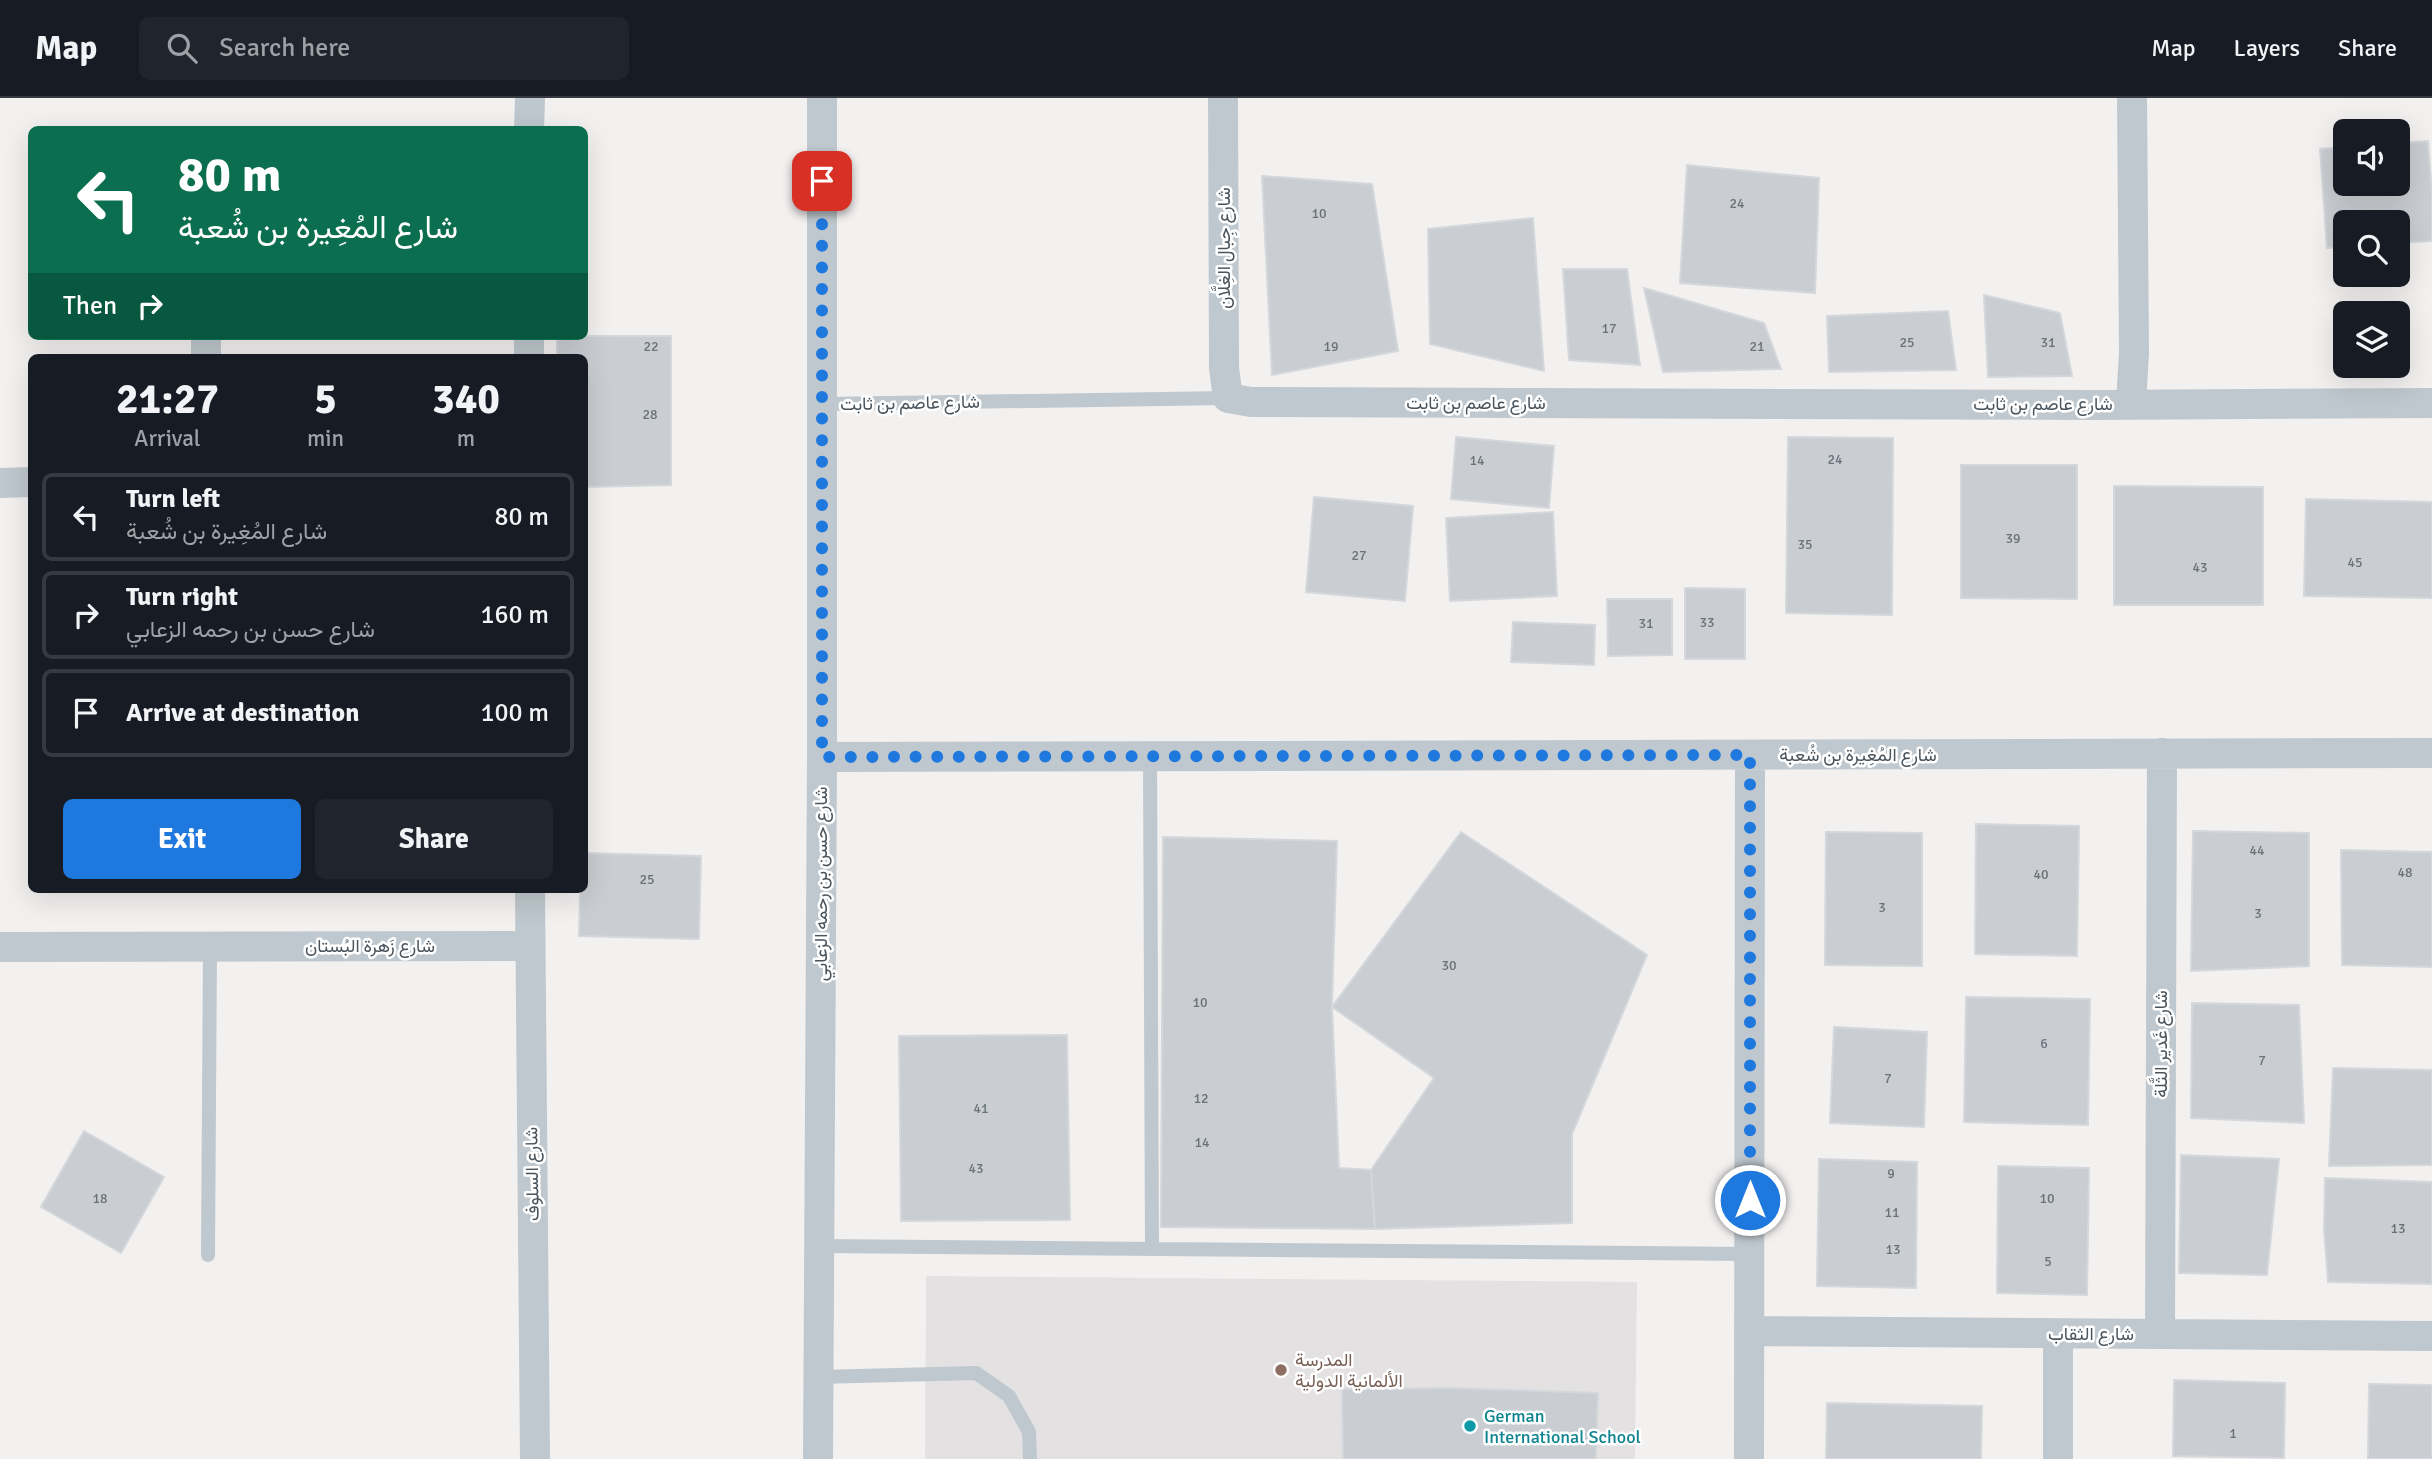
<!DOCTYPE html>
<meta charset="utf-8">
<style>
:root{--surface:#171b24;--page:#20242c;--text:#f1f3f6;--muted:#9ea1a6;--line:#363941;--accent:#1f78de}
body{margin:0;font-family:Signika,Vazirmatn,sans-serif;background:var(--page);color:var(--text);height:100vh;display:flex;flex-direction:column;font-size:26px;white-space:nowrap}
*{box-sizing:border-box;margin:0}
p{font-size:23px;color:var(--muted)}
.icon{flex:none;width:38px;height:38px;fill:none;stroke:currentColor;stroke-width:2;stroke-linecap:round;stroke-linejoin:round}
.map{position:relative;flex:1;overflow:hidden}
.side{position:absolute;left:28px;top:256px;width:560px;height:539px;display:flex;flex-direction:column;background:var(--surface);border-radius:10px;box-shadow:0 7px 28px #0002}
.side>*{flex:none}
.banner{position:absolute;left:28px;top:28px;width:560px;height:214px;border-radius:10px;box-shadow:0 7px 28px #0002;background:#0b6e4f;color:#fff;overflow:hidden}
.tools{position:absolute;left:2333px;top:21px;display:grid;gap:14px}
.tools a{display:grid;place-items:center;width:77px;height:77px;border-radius:10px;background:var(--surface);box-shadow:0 7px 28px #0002;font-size:35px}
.pin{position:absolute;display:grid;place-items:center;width:60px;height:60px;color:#fff;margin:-30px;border-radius:14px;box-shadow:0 4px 10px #0006}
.me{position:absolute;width:77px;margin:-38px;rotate:0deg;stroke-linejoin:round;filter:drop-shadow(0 0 5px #0008)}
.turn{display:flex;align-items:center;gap:24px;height:147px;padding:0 35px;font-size:32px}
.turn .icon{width:91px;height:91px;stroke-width:2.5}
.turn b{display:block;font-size:49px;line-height:60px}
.then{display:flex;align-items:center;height:66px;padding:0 35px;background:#0003;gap:14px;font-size:26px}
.eta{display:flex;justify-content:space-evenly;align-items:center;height:119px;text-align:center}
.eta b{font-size:42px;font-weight:800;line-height:49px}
.action{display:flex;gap:14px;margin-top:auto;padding:14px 35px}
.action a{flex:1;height:80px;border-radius:10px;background:var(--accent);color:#fff;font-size:28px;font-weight:800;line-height:80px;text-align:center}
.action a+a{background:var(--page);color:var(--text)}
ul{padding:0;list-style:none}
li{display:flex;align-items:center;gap:21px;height:88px;margin:0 14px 10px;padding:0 21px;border:4px solid var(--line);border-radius:10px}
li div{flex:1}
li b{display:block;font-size:26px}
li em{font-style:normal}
header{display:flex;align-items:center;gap:42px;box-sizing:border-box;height:98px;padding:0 35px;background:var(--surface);border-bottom:2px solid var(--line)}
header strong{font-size:33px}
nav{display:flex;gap:38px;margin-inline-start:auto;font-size:24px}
.search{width:490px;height:63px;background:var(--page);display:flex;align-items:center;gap:18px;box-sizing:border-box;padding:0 24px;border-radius:10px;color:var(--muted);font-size:26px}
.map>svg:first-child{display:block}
.education{fill:#e3e1e2}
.building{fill:#cacdd2;stroke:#d4d7db;stroke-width:2}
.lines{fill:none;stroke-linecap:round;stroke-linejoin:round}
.lane{stroke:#bfc8ce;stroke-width:14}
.street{stroke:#bfc8ce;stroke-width:30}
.route{stroke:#1f78de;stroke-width:12;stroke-dasharray:0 21.6}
.education-dot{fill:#8d6e63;stroke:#fff;stroke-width:2.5}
.culture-dot{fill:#0f9aa8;stroke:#fff;stroke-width:2.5}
.labels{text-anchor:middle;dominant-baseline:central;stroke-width:5;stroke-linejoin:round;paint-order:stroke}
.number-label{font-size:14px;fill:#69727a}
.street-label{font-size:18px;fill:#49545d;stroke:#fff}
.education-label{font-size:18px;fill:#785e54;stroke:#fff;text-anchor:start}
.culture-label{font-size:18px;fill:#0d838f;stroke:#fff;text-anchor:start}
</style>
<header>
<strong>Map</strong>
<div class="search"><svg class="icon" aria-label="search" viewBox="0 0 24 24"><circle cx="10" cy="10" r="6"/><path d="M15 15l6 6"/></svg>Search here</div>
<nav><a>Map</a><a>Layers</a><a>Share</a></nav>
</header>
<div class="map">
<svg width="2432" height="1361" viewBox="0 0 2432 1361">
<rect width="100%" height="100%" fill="#f3f0f0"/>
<!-- education -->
<path class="education" d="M926,1178L1637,1184L1635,1361H925Z"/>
<!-- building -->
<path class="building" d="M2428,43L2432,97V143L2398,145V124H2345V149L2327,150L2320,51L2345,49V86H2398V45Z
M1687,67L1819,80L1815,195L1680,185Z
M1262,78L1372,86L1398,253L1272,277Z
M1533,120L1544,273L1430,246L1428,131Z
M1563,171H1627L1640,267L1569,262Z
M1644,190L1764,225L1781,271L1663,274Z
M1984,197L2060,215L2072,278L1988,279Z
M1948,213L1956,272L1829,274L1827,218Z
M557,238H671V387L584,389V259H557Z
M1456,339L1554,348L1549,410L1451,401Z
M1788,339L1893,340L1892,517L1786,515Z
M1961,367H2077V501L1961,500Z
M2114,388L2263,389V507H2114Z
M1314,399L1413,408L1405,503L1306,494Z
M2306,401L2432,404V500L2304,498Z
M1553,414L1557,498L1450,503L1446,420Z
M1685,490L1745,491V561H1685Z
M1607,501H1672V557L1608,558Z
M1513,524L1595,527L1594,567L1511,564Z
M1976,726L2079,728L2077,858L1975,856Z
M2193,733L2309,735V868L2191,873Z
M1461,734L1647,857L1572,1036V1125L1375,1131L1371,1072L1434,980L1332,909Z
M1826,734L1922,735V868L1825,867Z
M1163,739L1337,743L1332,909L1339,1070L1371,1072L1375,1131L1161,1129Z
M2341,752L2432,754V869L2342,867Z
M584,755L701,758L699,841L579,838L580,791H584Z
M1966,899L2090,901L2088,1027L1964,1024Z
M2192,905L2299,907L2304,1025L2191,1020Z
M1834,929L1927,934L1924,1029L1830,1025Z
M1067,937L1070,1122L901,1123L899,938Z
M2333,970L2432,972V1067L2329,1068Z
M84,1033L164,1079L121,1155L41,1109Z
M2181,1057L2279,1061L2267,1177L2179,1175Z
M1819,1061L1917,1064L1916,1190L1817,1188Z
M1998,1068L2089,1070L2087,1197L1997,1195Z
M2325,1080L2432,1084V1186L2328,1184L2324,1131Z
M2174,1282L2285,1285L2284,1360L2173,1358Z
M2369,1286L2432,1287V1361H2368Z
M1451,1290L1598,1295L1596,1361H1343L1342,1291Z
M1827,1305L1982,1308L1981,1361H1826Z"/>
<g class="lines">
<!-- lane -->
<path class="lane" d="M822,306L1228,300
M1150,658L1152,1150
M819,1148L1750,1156
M208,1157L210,849
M818,1279L976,1275L1009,1298L1029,1334L1030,1361"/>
<!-- street -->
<path class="street" d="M1223,0L1224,270L1228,300L1251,304L2092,307L2432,305
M529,32L530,0
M206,238V259
M529,259V238
M2131,305L2134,255L2132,0
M0,385L32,384
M822,659L2432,655
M530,791L535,1361
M0,849L530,848
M1749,1233L2432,1238
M2160,1236L2162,655
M818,1361L822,659V0
M1749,1361L1750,657
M2058,1361V1236"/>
</g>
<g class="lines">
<!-- route -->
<path class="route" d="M822,83V659L1750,657V1102"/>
</g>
<!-- markers -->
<circle class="education-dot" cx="1281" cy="1272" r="7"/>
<circle class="culture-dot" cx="1470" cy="1328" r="7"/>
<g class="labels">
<!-- number labels -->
<g class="number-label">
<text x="1737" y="105">24</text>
<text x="1319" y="115">10</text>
<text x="1609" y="230">17</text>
<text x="1907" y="244">25</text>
<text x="2048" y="244">31</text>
<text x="651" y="248">22</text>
<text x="1331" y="248">19</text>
<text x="1757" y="248">21</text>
<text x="650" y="316">28</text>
<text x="1835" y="361">24</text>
<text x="1477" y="362">14</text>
<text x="2013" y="440">39</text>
<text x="1805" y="446">35</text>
<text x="1359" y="457">27</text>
<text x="2355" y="464">45</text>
<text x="2200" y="469">43</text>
<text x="1707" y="524">33</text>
<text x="1646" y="525">31</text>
<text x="2257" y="752">44</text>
<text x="2405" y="774">48</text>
<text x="2041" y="776">40</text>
<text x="647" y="781">25</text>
<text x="1882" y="809">3</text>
<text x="2258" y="815">3</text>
<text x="1449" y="867">30</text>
<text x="1200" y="904">10</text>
<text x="2044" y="945">6</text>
<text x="2262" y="962">7</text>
<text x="1888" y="980">7</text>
<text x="1201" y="1000">12</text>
<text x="981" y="1010">41</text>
<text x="1202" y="1044">14</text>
<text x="976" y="1070">43</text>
<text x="1891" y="1075">9</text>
<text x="100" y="1100">18</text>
<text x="2047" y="1100">10</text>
<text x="1892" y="1114">11</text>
<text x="2398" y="1130">13</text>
<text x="1893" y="1151">13</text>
<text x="2048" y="1163">5</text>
<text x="2233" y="1335">1</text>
</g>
<!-- street labels -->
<g class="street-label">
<text transform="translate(1224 150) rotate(-90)">شارع جِبال الغِلَّان</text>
<text transform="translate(910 305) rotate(-1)">شارع عاصم بن ثابت</text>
<text x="1476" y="305">شارع عاصم بن ثابت</text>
<text x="2043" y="306">شارع عاصم بن ثابت</text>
<text x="1858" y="657">شارع المُغِيرة بن شُعبة</text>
<text transform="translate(821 786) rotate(-90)">شارع حسن بن رحمه الزعابي</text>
<text x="370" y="848">شارع زَهرة البُستان</text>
<text transform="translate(2161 946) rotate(-90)">شارع غَدير الثَّلة</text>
<text transform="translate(532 1076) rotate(-91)">شارع السلوف</text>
<text x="2091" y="1236">شارع الثقاب</text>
</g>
<!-- education labels -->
<g class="education-label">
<text x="1295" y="1262">المدرسة<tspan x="1295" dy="21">الألمانية الدولية</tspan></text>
</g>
<!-- culture labels -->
<g class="culture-label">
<text x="1484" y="1318">German<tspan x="1484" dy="21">International School</tspan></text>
</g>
</g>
</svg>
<div class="tools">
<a><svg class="icon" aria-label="sound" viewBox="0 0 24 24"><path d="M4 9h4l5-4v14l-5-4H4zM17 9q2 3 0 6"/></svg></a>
<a><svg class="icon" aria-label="search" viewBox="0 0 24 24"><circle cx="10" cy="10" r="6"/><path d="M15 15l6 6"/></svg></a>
<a><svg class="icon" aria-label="layers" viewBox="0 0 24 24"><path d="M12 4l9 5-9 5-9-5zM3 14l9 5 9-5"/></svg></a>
</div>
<div class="pin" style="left:822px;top:83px;background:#d93025"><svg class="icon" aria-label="arrive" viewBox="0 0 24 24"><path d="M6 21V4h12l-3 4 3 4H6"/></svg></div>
<svg class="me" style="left:1750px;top:1102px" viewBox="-20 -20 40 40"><circle r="17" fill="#1f78de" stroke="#fff" stroke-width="3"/><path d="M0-11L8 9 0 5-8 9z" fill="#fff"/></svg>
<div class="banner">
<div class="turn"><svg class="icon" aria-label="left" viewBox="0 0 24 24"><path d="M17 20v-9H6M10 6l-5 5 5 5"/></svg><div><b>80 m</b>شارع المُغِيرة بن شُعبة</div></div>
<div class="then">Then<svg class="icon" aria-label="right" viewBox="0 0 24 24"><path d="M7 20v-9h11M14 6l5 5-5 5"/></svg></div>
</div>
<section class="side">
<div class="eta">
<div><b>21:27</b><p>Arrival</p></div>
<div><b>5</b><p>min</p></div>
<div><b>340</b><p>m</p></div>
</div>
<ul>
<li><svg class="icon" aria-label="left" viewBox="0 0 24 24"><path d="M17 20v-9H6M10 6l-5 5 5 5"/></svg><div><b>Turn left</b><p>شارع المُغِيرة بن شُعبة</p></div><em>80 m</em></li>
<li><svg class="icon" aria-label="right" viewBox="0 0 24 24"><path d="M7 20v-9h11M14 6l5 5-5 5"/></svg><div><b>Turn right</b><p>شارع حسن بن رحمه الزعابي</p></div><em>160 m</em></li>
<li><svg class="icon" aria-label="arrive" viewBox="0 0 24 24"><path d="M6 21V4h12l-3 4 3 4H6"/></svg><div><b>Arrive at destination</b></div><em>100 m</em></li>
</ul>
<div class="action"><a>Exit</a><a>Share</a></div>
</section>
</div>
